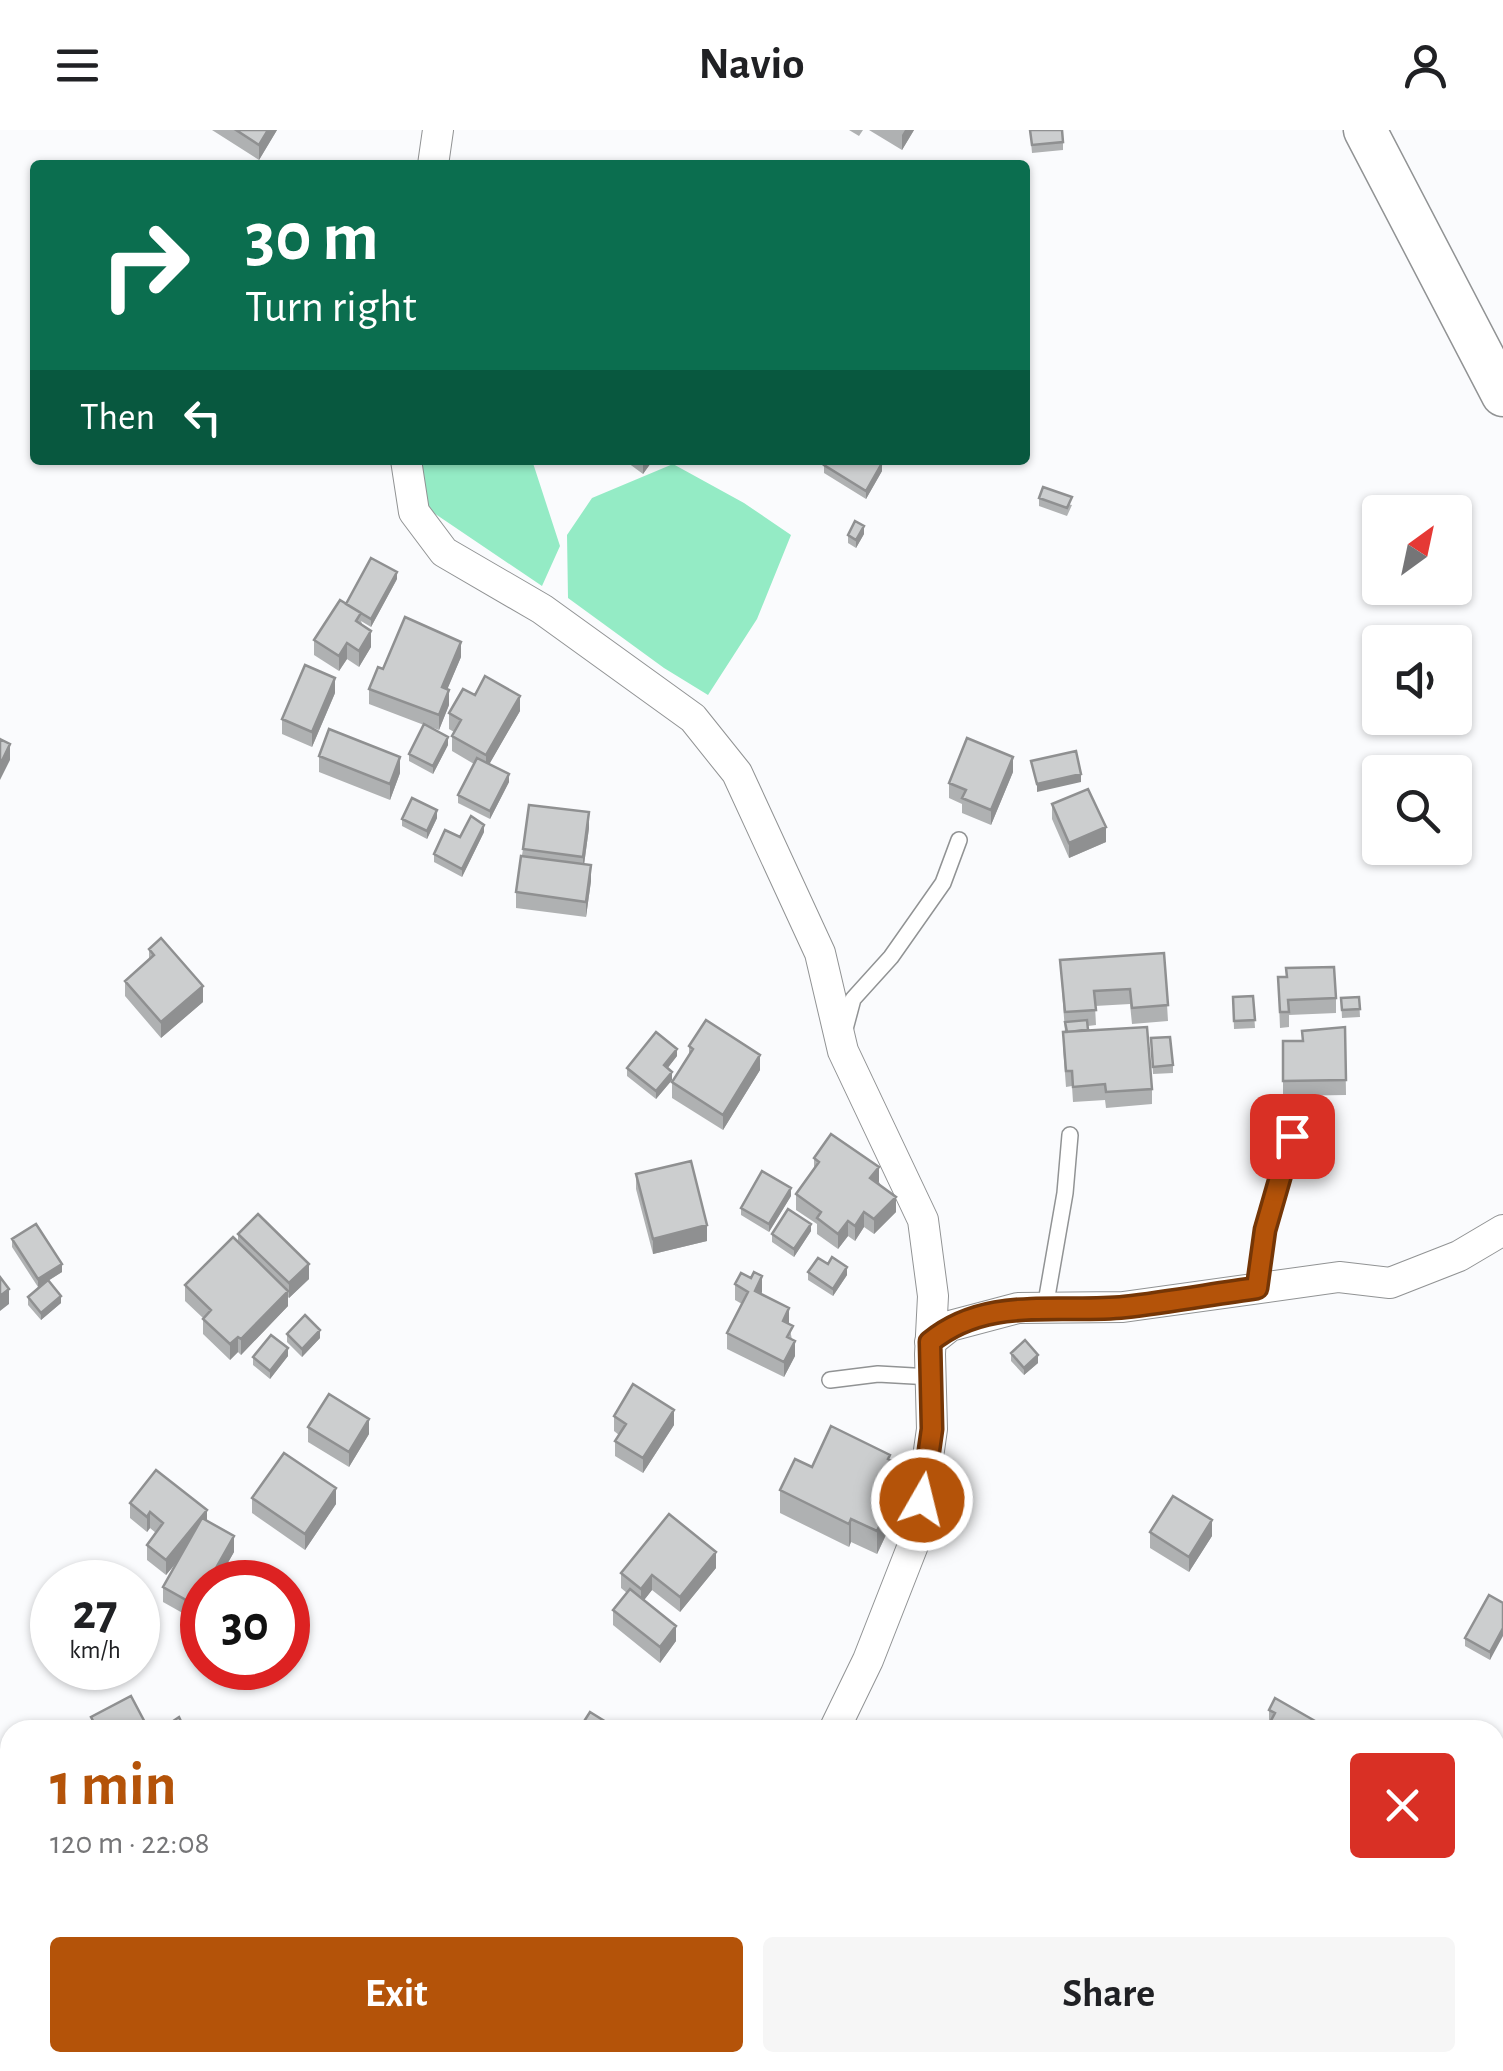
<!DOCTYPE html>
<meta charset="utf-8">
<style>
:root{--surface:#fff;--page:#f6f6f6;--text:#202124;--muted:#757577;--accent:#b45309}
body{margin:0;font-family:"Alegreya Sans",sans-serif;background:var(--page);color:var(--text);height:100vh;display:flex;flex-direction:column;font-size:38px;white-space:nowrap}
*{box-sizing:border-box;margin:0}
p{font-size:32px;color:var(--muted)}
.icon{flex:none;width:55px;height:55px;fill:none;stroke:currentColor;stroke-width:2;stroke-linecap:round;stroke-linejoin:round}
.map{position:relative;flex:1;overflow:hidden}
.drawer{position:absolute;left:0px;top:1590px;width:1505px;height:352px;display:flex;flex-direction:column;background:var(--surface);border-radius:30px 30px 0 0;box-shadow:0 2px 8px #0004}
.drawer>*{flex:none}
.banner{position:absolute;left:30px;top:30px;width:1000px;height:305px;border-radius:10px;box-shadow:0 2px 8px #0004;background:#0b6e4f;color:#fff;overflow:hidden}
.needle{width:65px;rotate:33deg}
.buttons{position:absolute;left:1362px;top:365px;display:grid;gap:20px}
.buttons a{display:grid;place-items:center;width:110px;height:110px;border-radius:10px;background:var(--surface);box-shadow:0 2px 8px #0004;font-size:50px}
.speed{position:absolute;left:30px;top:1430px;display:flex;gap:20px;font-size:50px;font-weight:700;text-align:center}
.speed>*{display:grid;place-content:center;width:130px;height:130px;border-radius:50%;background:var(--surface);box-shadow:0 2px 8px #0004;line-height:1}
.speed small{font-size:25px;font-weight:400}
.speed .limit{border:15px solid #d22;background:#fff;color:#111}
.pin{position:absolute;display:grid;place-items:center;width:85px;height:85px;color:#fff;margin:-42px;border-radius:20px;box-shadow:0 5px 15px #0006}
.me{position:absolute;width:110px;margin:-55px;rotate:8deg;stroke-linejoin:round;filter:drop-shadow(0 0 8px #0008)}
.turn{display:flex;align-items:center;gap:35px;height:210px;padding:0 50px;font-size:45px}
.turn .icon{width:130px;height:130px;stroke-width:2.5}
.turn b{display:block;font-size:70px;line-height:85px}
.then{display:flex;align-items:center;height:95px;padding:0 50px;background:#0003;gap:20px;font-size:38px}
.round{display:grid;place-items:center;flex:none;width:105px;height:105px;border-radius:10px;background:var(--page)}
.overview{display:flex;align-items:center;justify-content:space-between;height:170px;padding:0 50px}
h1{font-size:60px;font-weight:600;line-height:75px;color:var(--accent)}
.button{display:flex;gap:20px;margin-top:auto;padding:20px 50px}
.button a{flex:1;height:115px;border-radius:10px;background:var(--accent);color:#fff;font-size:40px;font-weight:600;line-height:115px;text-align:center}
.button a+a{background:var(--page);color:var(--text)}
header{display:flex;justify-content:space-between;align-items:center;height:130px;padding:0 50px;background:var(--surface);font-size:45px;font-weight:600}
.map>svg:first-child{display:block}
.green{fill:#94ebc5}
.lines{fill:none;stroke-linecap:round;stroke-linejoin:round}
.lane-casing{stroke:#919394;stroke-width:18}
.street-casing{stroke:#919394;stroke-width:32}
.secondary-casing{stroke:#919394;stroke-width:45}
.lane{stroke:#fff;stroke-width:15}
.street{stroke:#fff;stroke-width:30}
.secondary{stroke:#fff;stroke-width:42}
.wall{fill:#afb1b2}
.shaded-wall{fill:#8f9091}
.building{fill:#cccecf;stroke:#8f9091;stroke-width:2.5}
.route-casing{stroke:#753606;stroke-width:25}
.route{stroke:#b45309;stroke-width:18}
</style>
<header><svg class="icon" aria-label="menu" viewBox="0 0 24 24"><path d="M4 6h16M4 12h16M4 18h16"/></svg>Navio<svg class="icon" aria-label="person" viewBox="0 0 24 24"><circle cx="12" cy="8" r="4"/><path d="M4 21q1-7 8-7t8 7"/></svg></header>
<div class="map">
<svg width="1503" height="1941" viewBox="0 0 1503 1941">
<rect width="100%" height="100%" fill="#fafbfd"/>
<!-- green -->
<path class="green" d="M421,330H532L560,416L542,456L425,377Z
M673,334L744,373L791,405L757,489L708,565L664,538L568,468L567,405L592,368Z"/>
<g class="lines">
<!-- lane casing -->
<g class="lane-casing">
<path id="lane" d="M845,899L853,869L891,827L943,753L959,710
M1257,1158L1265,1100L1292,1007
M1045,1178L1065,1063L1070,1005
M830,1250L878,1244L931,1247"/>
</g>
<!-- street casing -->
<g class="street-casing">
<path id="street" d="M433,35L438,0
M406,330L414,382L444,422L542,479L693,588L737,643L820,823L843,921L923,1090L933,1166L930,1224L932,1299L917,1405L868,1530L834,1600
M930,1212L950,1196L1018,1178L1123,1177L1339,1147L1390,1153L1459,1126L1503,1100
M0,1676L10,1698
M217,1932L223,1941
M838,1932L851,1941
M398,1941L401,1932
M708,1941L715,1932"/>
</g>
<!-- secondary casing -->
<g class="secondary-casing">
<path id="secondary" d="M1365,0L1503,265"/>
</g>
<!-- lane -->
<use href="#lane" class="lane"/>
<!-- street -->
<use href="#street" class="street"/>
<!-- secondary -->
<use href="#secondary" class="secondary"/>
</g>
<!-- wall -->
<path class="wall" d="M212,0H277L259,30Z
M849,0H863L859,6Z
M869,0H914L902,20Z
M1030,0L1063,12V20L1032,23Z
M624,330H653L643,344Z
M824,335L882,341L866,369L824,343Z
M1039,368L1072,375L1067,386L1039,376Z
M864,404L856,418L848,413V405Z
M397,449L371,497L361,491L371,517L359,537L347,529L339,541L314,525V510L346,474Z
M461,527L447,559L449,575L439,600L428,596L448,615L433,644L409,631V624L424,595L369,574V559L383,539Z
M335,563L312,617L282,604V589Z
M475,565L520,581L489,634L509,652L490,689L458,673V665L474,634L452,621V606L454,602L449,599V583Z
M319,626L400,643L390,670L319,642Z
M1013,642L991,695L962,683V674L949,668V653Z
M1052,674L1106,712L1069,728L1052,689Z
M437,688L427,709L402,696V689Z
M589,698L584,735L591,751L586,787L516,778V762L523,719Z
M484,702L462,747L434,732V724L460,707Z
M149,819L203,872L161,908L125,866V851L149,830Z
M1164,823L1168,891L1132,894L1130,874L1095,876L1096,895L1088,896V900L1152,959V974L1106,978L1105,970L1073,972L1072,956L1066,957L1063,917V902H1065L1060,830Z
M1278,847L1336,868V883L1289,885V897L1280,898Z
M1253,866L1255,898L1234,899L1233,867Z
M1359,867L1360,887L1342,888L1341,868Z
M1345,897L1346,965L1283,966V911H1303Z
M1151,908L1173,935V943L1153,944Z
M689,916L760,940L723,1000L672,968V952L689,926Z
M677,926L667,938L672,950L656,969L627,946V938Z
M814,1028L879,1052L896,1082L874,1104L864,1097L855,1111L848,1106L838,1119L817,1104V1094L796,1080V1064L814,1039Z
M636,1044L707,1111L653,1124L636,1059Z
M791,1066L769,1102L741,1085V1078Z
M811,1101L794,1127L772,1112V1104Z
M238,1104L309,1149L289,1168L288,1167V1176L241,1225L238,1222L230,1230L203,1204V1188L185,1171V1155L238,1112Z
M12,1109L62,1142L48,1151L61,1173L41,1190L28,1175V1167L38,1157L12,1117Z
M808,1142L847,1145L833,1166L808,1150Z
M735,1154L762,1162L761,1164L789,1194L795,1226L784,1247L727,1219V1203L742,1174L735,1170Z
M287,1204L320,1208L302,1227L287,1212Z
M1011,1223L1038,1233L1024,1245L1011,1231Z
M288,1226L270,1249L253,1235V1227Z
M614,1286L674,1295L643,1343L615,1326V1311L619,1305L614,1301Z
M308,1297L369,1304L349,1337L308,1312Z
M890,1330L907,1360L877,1424L851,1412L849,1417L780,1383V1360L812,1337Z
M252,1368L336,1374L305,1420L252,1383Z
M130,1373L207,1390L234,1422L195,1490L163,1472V1457L178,1431L166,1445L147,1430V1415L156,1403L150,1398L147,1402L130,1388Z
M1150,1402L1212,1406L1189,1442L1150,1418Z
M716,1438L680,1482L652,1460L644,1470L676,1511L660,1533L613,1495V1480L627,1463L621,1458V1443Z
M1503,1473L1490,1530L1465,1516V1508Z
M1269,1580L1322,1600L1267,1598L1269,1595Z
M91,1587L149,1600H91Z"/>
<!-- shaded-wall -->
<path class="shaded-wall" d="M268,0H277L259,30V15Z
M905,0H914L902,20V5Z
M643,330H653L643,344Z
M882,333V341L866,369V361Z
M864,396V404L856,418V410Z
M397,442V449L371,497V489Z
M371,501V517L359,537V521Z
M461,512V527L442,572V557Z
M347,513V529L339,541V526Z
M335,548V563L312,617V602Z
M449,560V575L439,600V585Z
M520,566V581L486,640V625Z
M448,607V615L433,644V636Z
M10,614V630L0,650V635Z
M400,627V643L390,670V654Z
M1013,627V642L991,695V680Z
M509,644V652L490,689V681Z
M1081,644V652L1037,662V654Z
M437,680V688L427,709V701Z
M589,682V698L583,742V727Z
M484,695V702L462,747V739Z
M1106,697V712L1069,728V713Z
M591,735V751L586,787V772Z
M203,856V872L161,908V892Z
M677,919V926L664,943V935Z
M760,925V940L723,1000V985Z
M672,942V950L656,969V961Z
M879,1037V1052L870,1064V1048Z
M791,1058V1066L769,1102V1094Z
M896,1067V1082L874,1104V1089Z
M864,1082V1097L855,1111V1096Z
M848,1091V1106L838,1119V1104Z
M811,1094V1101L794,1127V1119Z
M707,1095V1111L653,1124V1109Z
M62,1134V1142L38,1157V1149Z
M309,1134V1149L289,1168V1153Z
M847,1137V1145L833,1166V1159Z
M762,1146V1162L755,1176V1161Z
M9,1159V1174L0,1181V1166Z
M288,1161V1176L241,1225V1209Z
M61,1166V1173L41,1190V1183Z
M789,1178V1194L783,1191Z
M320,1200V1208L302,1227V1219Z
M238,1207V1222L230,1230V1214Z
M795,1211V1226L784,1247V1232Z
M288,1218V1226L270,1249V1241Z
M1038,1225V1233L1024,1245V1238Z
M674,1280V1295L643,1343V1328Z
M369,1289V1304L349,1337V1322Z
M907,1338V1360L877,1424V1401Z
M336,1358V1374L305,1420V1404Z
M207,1380V1395L166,1445V1430Z
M150,1382V1398L147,1402V1387Z
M851,1389V1412L849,1417V1394Z
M1212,1390V1406L1189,1442V1427Z
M234,1406V1422L217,1452H208Z
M716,1422V1438L680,1482V1467Z
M652,1445V1460L641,1474V1459Z
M202,1462V1477L195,1490V1475Z
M676,1496V1511L660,1533V1517Z
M1503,1498V1506L1490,1530V1522Z
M1093,1933V1941H1076Z"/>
<!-- building -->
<path class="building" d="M236,0H268L259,15Z
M1030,0H1062L1063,12L1032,15Z
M827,330H877L882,333L866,361L824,335Z
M1043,357L1072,367L1067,378L1039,368Z
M855,391L864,396L856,410L848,405Z
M371,428L397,442L371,489L346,474Z
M340,470L361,483L356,491L371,501L359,521L347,513L339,526L314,510Z
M405,487L461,512L442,557L449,560L439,585L369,559L378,537L383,539Z
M305,535L335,548L312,602L282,589Z
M485,546L520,566L486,625L452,606L461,590L449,583L463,559L475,565Z
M424,594L448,607L433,636L409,624Z
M329,599L400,627L390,654L319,626Z
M967,608L1013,627L991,680L962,668L966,660L949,653Z
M0,609L10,614L0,635Z
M1076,621L1081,644L1037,654L1031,631Z
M477,628L509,644L490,681L458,665Z
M1088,659L1106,697L1069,713L1052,674Z
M412,668L437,680L427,701L402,689Z
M529,675L589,682L583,727L523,719Z
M471,686L484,695L462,739L434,724L445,700L460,707Z
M521,726L591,735L586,772L516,762Z
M161,808L203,856L161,892L125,851L154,825L149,819Z
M1164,823L1168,875L1132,878L1130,859L1094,861L1096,880L1065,882L1060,830Z
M1334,837L1336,868L1288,870L1289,882H1280L1278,847H1287L1286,838Z
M1253,866L1255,890L1234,891L1233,867Z
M1359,867L1360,879L1342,880L1341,868Z
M706,890L760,925L723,985L672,952L693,919L689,916Z
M1087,890L1088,900L1067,902L1065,892Z
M1147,897L1152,959L1106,962L1105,954L1073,957L1072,941H1066L1063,902Z
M1345,897L1346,950L1283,951V911H1303L1302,901Z
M656,902L677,919L664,935L672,942L656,961L627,938Z
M1170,907L1173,935L1153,937L1151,908Z
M831,1004L879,1037L870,1048L896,1067L874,1089L864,1082L855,1096L848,1091L838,1104L817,1088L821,1082L796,1064L819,1032L814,1028Z
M691,1031L707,1095L653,1109L636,1044Z
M762,1041L791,1058L769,1094L741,1078Z
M788,1079L811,1094L794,1119L772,1104Z
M258,1084L309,1134L289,1153L238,1104Z
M36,1094L62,1134L38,1149L12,1109Z
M233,1107L288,1161L241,1209L238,1207L230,1214L203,1189L211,1180L185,1155Z
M832,1127L847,1137L833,1159L808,1142L818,1128L828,1134Z
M754,1142L762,1146L755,1161L789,1178L783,1191L793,1196L787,1207L795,1211L784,1232L727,1203L748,1162L735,1154L741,1143L751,1148Z
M0,1147L9,1159L0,1166Z
M48,1150L61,1166L41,1183L28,1167Z
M305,1185L320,1200L302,1219L287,1204Z
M271,1205L288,1218L270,1241L253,1227Z
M1025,1210L1038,1225L1024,1238L1011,1223Z
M633,1254L674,1280L643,1328L615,1311L626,1294L614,1286Z
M329,1264L369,1289L349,1322L308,1297Z
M831,1296L890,1325L888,1329L907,1338L877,1401L851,1389L849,1394L780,1360L795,1329L812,1337Z
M284,1323L336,1358L305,1404L252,1368Z
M156,1340L207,1380L166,1430L147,1415L163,1393L150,1382L147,1387L130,1373Z
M1173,1366L1212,1390L1189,1427L1150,1402Z
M669,1384L716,1422L680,1467L652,1445L641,1459L621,1443Z
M202,1388L234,1406L208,1452H202V1462L195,1475L163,1457Z
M630,1459L676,1496L660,1517L613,1480Z
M1489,1465L1503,1473V1498L1490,1522L1465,1508Z
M131,1566L149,1600H98L91,1587Z
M1275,1568L1322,1595L1320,1600H1252L1256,1592L1267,1598L1275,1583L1269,1580Z
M590,1582L614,1597L612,1600H588L581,1596Z
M179,1587L185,1600H160Z
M21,1932H83L85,1941H23Z
M579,1932H582L586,1941H561Z
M605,1932H616L623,1937L620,1941H600Z
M1022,1932H1093V1933L1076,1941H1026Z
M1097,1932H1115L1119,1941H1097L1098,1940L1095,1934Z"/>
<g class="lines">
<!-- route casing -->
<g class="route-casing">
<path id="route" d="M922,1370L932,1299L930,1212C987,1165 1058,1184 1125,1177C1169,1172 1213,1164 1257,1158L1265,1100L1292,1006"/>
</g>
<!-- route -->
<use href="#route" class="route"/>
</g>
</svg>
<div class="buttons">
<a><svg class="needle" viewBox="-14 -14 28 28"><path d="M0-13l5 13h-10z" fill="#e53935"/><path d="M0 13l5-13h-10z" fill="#757577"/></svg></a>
<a><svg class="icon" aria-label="sound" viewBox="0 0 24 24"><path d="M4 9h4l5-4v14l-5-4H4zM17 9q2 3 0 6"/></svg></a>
<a><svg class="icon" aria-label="search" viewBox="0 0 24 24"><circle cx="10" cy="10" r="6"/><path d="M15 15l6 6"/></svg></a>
</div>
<div class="speed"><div>27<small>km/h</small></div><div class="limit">30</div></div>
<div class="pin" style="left:1292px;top:1006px;background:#d93025"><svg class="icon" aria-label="arrive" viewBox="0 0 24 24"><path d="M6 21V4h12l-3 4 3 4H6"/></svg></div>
<svg class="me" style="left:922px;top:1370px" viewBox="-20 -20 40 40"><circle r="17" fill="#b45309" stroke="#fff" stroke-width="3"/><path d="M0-11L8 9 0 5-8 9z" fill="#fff"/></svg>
<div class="banner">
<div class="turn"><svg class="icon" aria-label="right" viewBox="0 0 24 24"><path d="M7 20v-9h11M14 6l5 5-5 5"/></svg><div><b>30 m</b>Turn right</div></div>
<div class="then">Then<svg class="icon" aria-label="left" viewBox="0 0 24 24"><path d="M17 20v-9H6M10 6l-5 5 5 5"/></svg></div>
</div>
<section class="drawer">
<div class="overview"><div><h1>1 min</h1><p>120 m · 22:08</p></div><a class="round" style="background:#d93025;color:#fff"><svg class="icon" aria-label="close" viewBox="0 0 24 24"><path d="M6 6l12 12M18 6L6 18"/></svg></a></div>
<div class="button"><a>Exit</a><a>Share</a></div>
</section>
</div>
